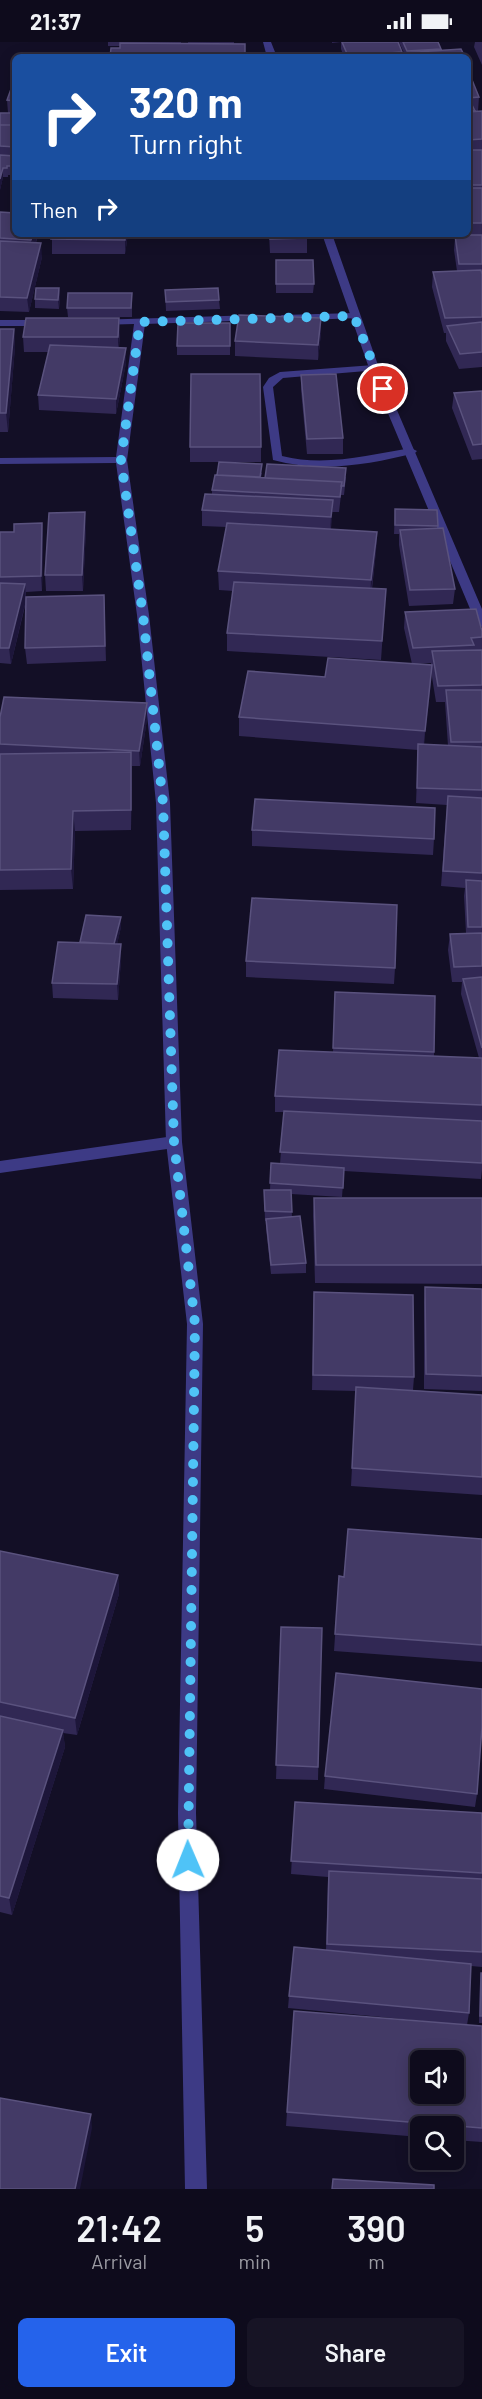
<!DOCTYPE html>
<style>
:root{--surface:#0e0b1c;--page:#171425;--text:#f1f3f6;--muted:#9b9ba3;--line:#2e2b3b;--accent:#2563eb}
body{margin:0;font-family:Barlow,sans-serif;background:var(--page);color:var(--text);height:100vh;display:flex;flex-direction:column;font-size:22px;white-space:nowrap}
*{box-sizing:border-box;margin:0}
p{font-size:20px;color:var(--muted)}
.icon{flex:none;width:33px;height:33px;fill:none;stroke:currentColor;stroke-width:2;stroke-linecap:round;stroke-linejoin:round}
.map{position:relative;height:2147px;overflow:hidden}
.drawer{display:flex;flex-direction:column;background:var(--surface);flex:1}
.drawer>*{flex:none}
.banner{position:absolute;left:12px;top:12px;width:459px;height:183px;border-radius:9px;box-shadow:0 3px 15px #0003,0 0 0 2px var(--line);background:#1a4fa0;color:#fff;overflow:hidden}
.buttons{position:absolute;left:410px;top:2008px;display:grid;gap:12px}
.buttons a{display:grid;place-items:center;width:54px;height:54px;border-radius:9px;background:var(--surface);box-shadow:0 3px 15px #0003,0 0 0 2px var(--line);font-size:30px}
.pin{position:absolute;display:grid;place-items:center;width:51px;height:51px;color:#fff;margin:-26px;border:3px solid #fff;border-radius:50%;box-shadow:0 2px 6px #0007}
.me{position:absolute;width:66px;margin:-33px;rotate:359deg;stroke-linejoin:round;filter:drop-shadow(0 0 4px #0008)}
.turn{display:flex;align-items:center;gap:21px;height:126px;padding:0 18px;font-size:27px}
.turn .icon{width:78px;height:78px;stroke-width:2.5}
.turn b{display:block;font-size:42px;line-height:51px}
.then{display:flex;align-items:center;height:57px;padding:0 18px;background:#0003;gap:12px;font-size:22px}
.eta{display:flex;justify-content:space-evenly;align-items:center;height:102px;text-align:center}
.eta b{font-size:36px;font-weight:600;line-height:42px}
.cta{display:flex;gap:12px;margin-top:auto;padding:12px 18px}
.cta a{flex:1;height:69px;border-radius:9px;background:var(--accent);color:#fff;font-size:24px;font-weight:600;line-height:69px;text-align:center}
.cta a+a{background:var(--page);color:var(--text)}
.status{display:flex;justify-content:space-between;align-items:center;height:42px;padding:0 30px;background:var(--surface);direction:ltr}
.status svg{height:16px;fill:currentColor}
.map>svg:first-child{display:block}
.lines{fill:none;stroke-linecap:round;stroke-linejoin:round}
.service{fill:#3d3a85;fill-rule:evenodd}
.minor{fill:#3d3a85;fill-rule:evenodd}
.tertiary{fill:#3d3a85;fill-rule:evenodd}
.wall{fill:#312854;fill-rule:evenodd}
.shaded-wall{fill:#1d163a}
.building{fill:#433a66;stroke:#5a527e;stroke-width:1.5;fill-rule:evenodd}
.route{stroke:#4fc3f7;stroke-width:10;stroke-dasharray:0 18}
</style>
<div class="status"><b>21:37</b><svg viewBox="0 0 49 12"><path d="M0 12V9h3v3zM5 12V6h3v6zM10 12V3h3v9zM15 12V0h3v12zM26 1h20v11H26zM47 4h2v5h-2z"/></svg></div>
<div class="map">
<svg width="482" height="2147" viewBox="0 0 482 2147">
<rect width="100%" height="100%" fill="#130f26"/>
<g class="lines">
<!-- service -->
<path class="service" d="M374,323L379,326L378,328L283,336L273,345L282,414C325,425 369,413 411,406L417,409L415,411C368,423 320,431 273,418L263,345L269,336L280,330Z
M174,1094L179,1096L182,1100L179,1104L174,1106L0,1131V1119Z"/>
<!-- minor -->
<path class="minor" d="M354,271L359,274L358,276L282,279L277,276L282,273Z
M258,273L262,274V278L145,282L127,418L149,573L170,761L182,1100L203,1282L196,1771L207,2147H185L178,1771L187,1282L166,1100L156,761L137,573L116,421L0,422V416L116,415L134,282L99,283L94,280L95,278Z
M0,278H45L50,281L45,284H0Z"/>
<!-- tertiary -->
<path class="tertiary" d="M263,0H271L277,15H267Z
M322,192H332L379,326L482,567V585L476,581L369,326Z"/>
</g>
<!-- wall -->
<path class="wall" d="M108,0H181V1H188V0H234V2L120,6V4H108Z
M332,0H398L402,11H404L399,0H438L441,8L461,7L465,15H344L341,7V0L332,1Z
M475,0H482V23L474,5Z
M468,28L479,55L478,69H482V325L459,327L446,299V291H444L432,245L433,230L457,229L454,208L455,196L389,197L388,192H468Z
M15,36V133H8V135H3L0,148V71H8L7,58Z
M0,170L15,192H38L36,201L42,215L29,270L0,269Z
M52,192H128L125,212H52Z
M269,192H307V211H270Z
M276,218L314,242L313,251H276Z
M59,246L60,255L59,267L35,266V257Z
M165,248L219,258L220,267L166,269Z
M132,251V275H68L67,266Z
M321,276V291L318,318L235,314V299Z
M230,281V313H177V304Z
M0,287H14L15,305L8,390H0Z
M120,291L119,305L126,306V321L116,372L39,368L38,353L48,310H24L23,295Z
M301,333L343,396V412H307L301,348Z
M482,349V417L472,418L452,366L454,351Z
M190,405H261V420H223L262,431L261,436L346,435L344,453H341L339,470H332L331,487L377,490L376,509L372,547H386L381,618L227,609V591L233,549L219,548L218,529L227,485L202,484V468L212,452V448L217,433L219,420H190Z
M395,467L437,468V486L455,547L453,562L409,564L399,503V492H394Z
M42,481L43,496L42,549L26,550V555L104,553L106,619L27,622L25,606L26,560L11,622L0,621V490H14Z
M86,486L83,549H46L45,533Z
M405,570L482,589V1128L481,1137L344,1129L342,1155L291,1152L292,1175L306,1221V1231L271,1232L266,1186V1179H265L264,1148H270L271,1121L280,1122L284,1070H275V1054L333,1010L335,950L434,1010V1014L479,1016L461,952L462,940H452L448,908L450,892L466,891L464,854L465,846L441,844L447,763L416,761L418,708L239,694V675L325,635L412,622L404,586ZM431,621V623L415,622ZM431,629L436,660H445L448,704L424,703Z
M147,661V677L140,724H132L131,788L75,789L73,847L0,848V675Z
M252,788L434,797L433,813L252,804Z
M121,875V885L117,902H121V918L118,958L53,956L52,941L80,901Z
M246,919L395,926L394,942L246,935Z
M314,1156H482V1242L315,1241L313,1174Z
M425,1245L482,1247V1349L424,1347V1260Z
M314,1250L414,1335L413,1348L482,1353V1453L351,1444L356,1349L312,1348Z
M482,1497V1620L334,1609L339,1534L344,1535Z
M0,1509L118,1533L119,1552L77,1693L63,1691L65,1705L12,1873L0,1870Z
M281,1585L322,1586L318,1738L276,1737Z
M325,1734L477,1752L475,1765L324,1747Z
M295,1760L482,1771V1925L471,1924L469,1971L467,1983L482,1984V2100L453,2098V2085H420V2095L286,2084L287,2070L433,1980L288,1966L289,1954L326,1908L328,1835L291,1832Z
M481,1931H482V1981H479L480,1938Z"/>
<!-- shaded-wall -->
<path class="shaded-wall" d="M3,126V135L0,148V137Z
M33,192H38L32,213L31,198Z
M125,192H128L125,212Z
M41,201L42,215L29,270L27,256Z
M59,246L60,255L59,267L58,258Z
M119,276L120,291L118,310V295Z
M321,276V291L318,318V303Z
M14,287L15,305L8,390L6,371Z
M126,306V321L116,372V357Z
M333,458L332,474L330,491L331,475Z
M85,470L86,486L83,549L82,533Z
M42,481L43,496L42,549L41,534Z
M377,490L376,509L370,557L371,538Z
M25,542L26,558L11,622L9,606Z
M432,623L431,642L423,708L425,689Z
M147,661V677L140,724L139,709Z
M131,710L132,730L131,788Z
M73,769L75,789L73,847L71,827Z
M121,875V885L115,912L114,903Z
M121,902V918L118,958L117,942Z
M118,1533L119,1552L77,1693L75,1676Z
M63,1688L65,1705L12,1873L9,1856Z
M91,2072L92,2086L80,2147H75Z"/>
<!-- building -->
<path class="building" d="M342,0H398L402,10L348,14Z
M403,0H438L441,7L407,9Z
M120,1L245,2V15H110L111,6H120Z
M461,7L465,15H344Z
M468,28L479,55L468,56Z
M15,36V59L7,58Z
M468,63H472L475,69H468Z
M482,69V97L468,98V70Z
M0,71H15V83H0Z
M0,83H15V105L0,104Z
M468,108H482V143H468Z
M0,113L15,114V124H7V126H3L0,137Z
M468,146H482V181H468Z
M0,170L15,171V192H33L31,198L0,196Z
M52,192H125V198L51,197Z
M270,192H307V196L270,197Z
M455,193H482V222H459Z
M0,199L41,201L27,256L0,255Z
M276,218H313L314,242H276Z
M481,228L482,232V275L445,276L433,230Z
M36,246H59L58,258L35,257Z
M218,246L219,258L166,260L165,248Z
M68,251H132L131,266H67Z
M239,273L321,276L318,303L235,299Z
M26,276H119L118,295H23Z
M482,280V310L460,312L447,284Z
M178,281H230V304H177Z
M0,287H14L6,371H0Z
M50,303L126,306L116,357L38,353Z
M191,332H260L261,405H190Z
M336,332L343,396L307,397L301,333Z
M482,349V402L473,403L454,351Z
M219,420L262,422L260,435L217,433Z
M267,422L346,426L344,444H341L342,440L265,436Z
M215,433L342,440L340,455L212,448Z
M205,452L333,458L331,475L202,468Z
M395,467L437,468L438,484L395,483Z
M85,470L82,533H45L49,471Z
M42,481L41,534L0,535V490H14V482Z
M227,481L377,490L371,538L218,529Z
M443,486L455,547L410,548L400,488Z
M234,540L386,547L382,599L227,591Z
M0,541L25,542L9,606H0Z
M104,553L105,604L25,606L26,555Z
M476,567L482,589V595L471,596L474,603L413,606L405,570Z
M482,608V643L438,644L432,609Z
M328,616L432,623L425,689L239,675L248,629L325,635Z
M446,648H482V700H451Z
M4,655L147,661L139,709L0,702V675Z
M418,702L482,705V748L417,746Z
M131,710V768L73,769L71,827L0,828V712Z
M448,754L482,756V831L443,829Z
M255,757L435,766L434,797L252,788Z
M466,838L482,839V885H468Z
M252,856L397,863L395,926L246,919Z
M86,873L121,875L114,902L80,900Z
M482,891V924L454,925L450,892Z
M58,900L121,902L117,942L52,941Z
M482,935V1006L463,937Z
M335,950L435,954L434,1010L333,1006Z
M279,1008L482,1016V1063L275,1054Z
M284,1069L482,1079V1121L280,1110Z
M271,1121L344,1126L343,1146L270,1141Z
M264,1148H291L292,1170L265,1169Z
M314,1156H482V1223H316Z
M300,1174L306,1221L271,1223L266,1177Z
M425,1245L482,1247V1334L426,1332Z
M314,1250L413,1253L414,1335L313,1333Z
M356,1345L482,1353V1435L352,1426Z
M348,1487L482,1497V1603L335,1592L339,1534L344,1535Z
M0,1509L118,1533L75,1676L0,1660Z
M281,1585L322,1586L318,1725L276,1723Z
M336,1631L482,1647V1685L477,1752L325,1734Z
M0,1674L63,1688L9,1856L0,1854Z
M295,1760L482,1771V1831L291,1819Z
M329,1829L482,1837V1910L327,1902Z
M294,1905L471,1922L469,1971L289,1954Z
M481,1931H482V1974H480Z
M294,1969L482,1984V2086L287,2070ZM420,2019H453V2052H420Z
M0,2056L91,2072L75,2147H0Z
M333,2137L434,2143V2147H332Z"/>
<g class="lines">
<!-- route -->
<path class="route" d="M188,1818L195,1282L174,1100L163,761L143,573L121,418L140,280L354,274L383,347"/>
</g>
</svg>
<div class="buttons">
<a><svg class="icon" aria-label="sound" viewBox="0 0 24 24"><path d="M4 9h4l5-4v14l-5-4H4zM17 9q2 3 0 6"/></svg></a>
<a><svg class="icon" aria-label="search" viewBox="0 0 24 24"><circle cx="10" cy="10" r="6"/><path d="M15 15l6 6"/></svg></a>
</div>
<div class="pin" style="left:383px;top:347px;background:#d93025"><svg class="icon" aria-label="arrive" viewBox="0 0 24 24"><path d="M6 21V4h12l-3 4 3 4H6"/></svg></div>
<svg class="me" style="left:188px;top:1818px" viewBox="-20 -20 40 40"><circle r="19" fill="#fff"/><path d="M0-13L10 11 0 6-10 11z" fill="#4fc3f7"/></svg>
<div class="banner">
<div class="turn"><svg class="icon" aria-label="right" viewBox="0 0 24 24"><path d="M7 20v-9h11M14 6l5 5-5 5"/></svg><div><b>320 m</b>Turn right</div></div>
<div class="then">Then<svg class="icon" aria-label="right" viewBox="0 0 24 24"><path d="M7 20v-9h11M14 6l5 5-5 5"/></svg></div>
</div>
</div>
<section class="drawer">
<div class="eta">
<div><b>21:42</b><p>Arrival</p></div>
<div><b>5</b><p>min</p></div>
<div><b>390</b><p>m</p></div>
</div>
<div class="cta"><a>Exit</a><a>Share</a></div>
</section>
